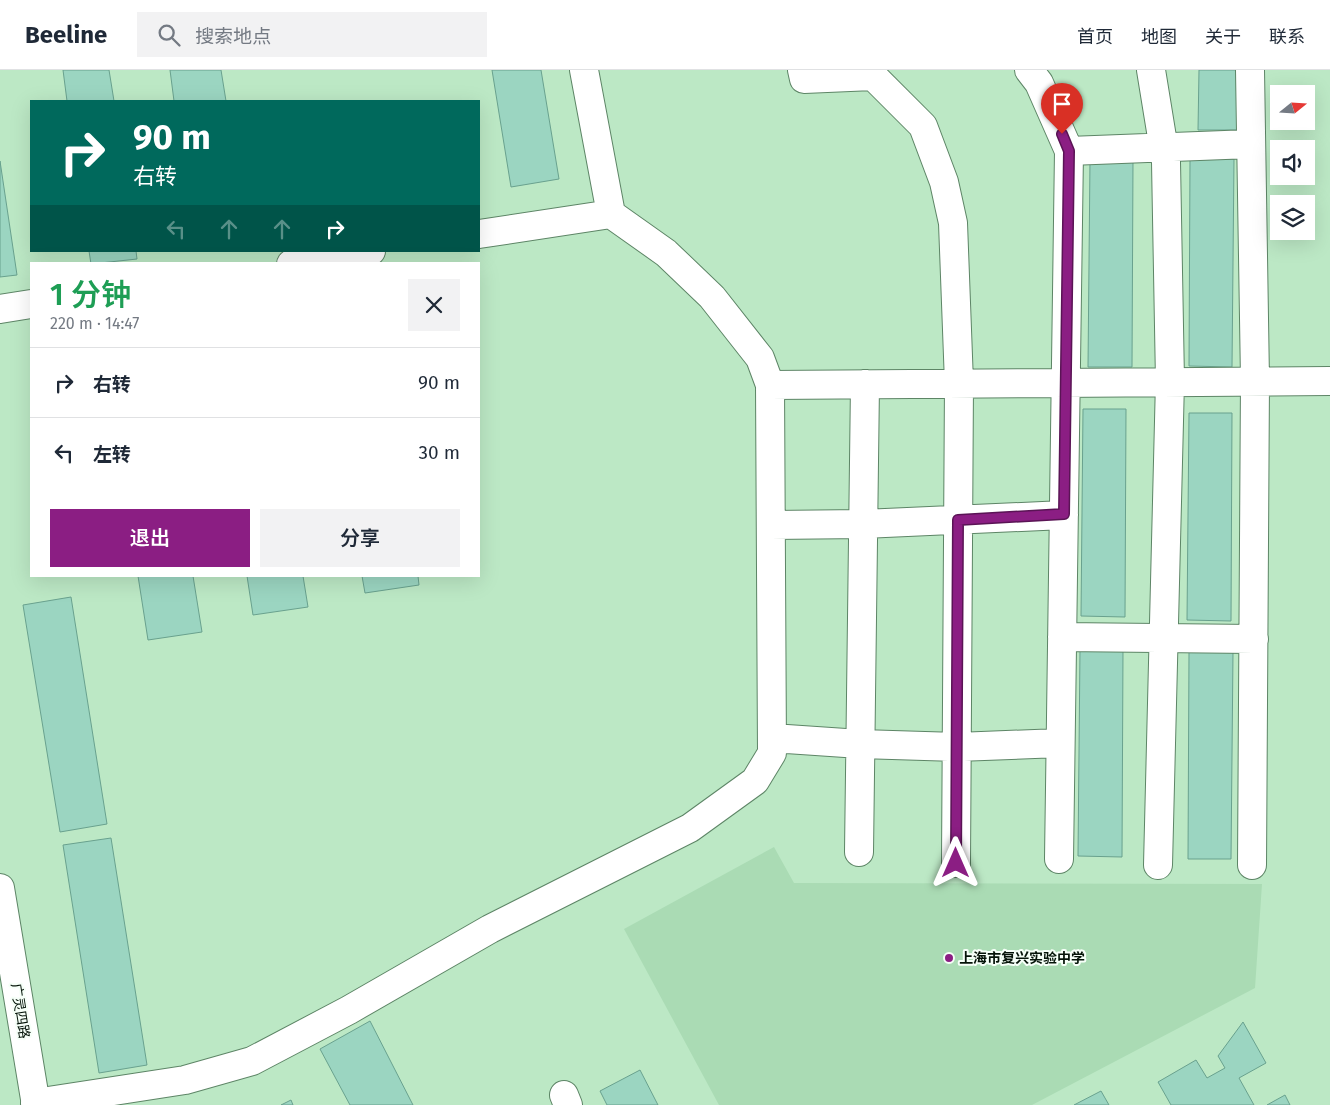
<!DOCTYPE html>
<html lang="zh">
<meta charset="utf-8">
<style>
:root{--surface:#fff;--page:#f2f2f3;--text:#1f2937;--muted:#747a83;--line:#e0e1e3;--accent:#8b1e83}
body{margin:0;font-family:"Fira Sans","Noto Sans SC",sans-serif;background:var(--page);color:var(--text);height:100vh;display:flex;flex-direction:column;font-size:19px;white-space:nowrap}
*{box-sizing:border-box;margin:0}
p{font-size:16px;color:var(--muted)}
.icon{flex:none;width:28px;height:28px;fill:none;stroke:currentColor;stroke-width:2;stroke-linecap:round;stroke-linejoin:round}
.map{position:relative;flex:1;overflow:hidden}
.panel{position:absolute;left:30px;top:192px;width:450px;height:315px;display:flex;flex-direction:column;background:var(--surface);border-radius:0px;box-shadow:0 5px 20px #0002}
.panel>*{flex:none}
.guide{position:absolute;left:30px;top:30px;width:450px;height:152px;border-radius:0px;box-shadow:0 5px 20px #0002;background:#00695c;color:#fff;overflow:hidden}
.needle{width:32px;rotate:72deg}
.fabs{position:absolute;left:1270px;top:15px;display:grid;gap:10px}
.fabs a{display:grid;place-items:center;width:45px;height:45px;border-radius:0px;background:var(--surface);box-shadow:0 5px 20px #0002;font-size:25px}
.pin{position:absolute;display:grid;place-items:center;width:42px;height:42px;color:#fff;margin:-51px -21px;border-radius:50% 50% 50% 0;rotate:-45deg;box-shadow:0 0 5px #0007}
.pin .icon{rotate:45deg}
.me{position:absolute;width:55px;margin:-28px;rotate:0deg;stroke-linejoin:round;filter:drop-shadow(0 0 4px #0008)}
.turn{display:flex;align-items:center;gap:18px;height:105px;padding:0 20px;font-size:22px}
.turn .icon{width:65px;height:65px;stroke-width:2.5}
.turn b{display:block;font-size:35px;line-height:42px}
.lanes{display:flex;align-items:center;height:48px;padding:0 20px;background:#0003;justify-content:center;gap:25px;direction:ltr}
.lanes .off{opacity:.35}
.round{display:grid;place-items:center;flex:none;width:52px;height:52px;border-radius:0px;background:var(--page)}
.headline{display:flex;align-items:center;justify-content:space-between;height:85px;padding:0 20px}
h1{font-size:30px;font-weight:600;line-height:38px;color:#1e9e55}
.cta{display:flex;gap:10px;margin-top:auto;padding:10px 20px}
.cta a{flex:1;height:58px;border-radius:0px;background:var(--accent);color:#fff;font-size:20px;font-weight:600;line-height:58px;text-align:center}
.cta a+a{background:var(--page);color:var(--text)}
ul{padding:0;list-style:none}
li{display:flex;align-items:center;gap:15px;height:70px;padding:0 20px;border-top:1px solid var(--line)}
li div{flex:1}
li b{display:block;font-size:19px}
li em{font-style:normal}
header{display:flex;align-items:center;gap:30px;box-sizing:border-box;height:70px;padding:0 25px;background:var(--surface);border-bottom:1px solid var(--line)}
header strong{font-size:24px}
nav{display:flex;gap:28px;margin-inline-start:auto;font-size:18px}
.search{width:350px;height:45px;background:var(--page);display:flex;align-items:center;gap:12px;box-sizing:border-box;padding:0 18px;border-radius:0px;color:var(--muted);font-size:19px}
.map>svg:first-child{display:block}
.built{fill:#aadbb4}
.building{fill:#9bd5c1;stroke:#69a18e}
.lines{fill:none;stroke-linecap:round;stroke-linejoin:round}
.street-casing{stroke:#5d8566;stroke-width:30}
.secondary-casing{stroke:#5d8566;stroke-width:30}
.street{stroke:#fff;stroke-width:28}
.secondary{stroke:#fff;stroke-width:28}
.route-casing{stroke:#5a1455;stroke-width:12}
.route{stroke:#8b1e83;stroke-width:9}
.poi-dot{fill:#8b1e83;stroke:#f6fff8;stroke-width:2}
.labels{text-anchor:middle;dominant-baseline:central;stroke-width:4;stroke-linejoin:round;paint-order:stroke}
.poi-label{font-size:14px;font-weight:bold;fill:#041308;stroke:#f6fff8;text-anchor:start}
.street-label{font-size:14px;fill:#041308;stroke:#f6fff8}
</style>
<header>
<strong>Beeline</strong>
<div class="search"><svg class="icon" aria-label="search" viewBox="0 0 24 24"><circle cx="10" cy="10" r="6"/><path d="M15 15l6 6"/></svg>搜索地点</div>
<nav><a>首页</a><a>地图</a><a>关于</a><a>联系</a></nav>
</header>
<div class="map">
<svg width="1330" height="1035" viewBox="0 0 1330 1035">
<rect width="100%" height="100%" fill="#bce8c5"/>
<!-- built -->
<path class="built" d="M774,777L794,813L1262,814L1255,918L1032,1035H719L624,859Z"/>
<!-- building -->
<path class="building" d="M63,0H109L114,31H67Z
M170,0H221L226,31H174Z
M492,0H541L559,109L511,117Z
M1199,0H1243L1242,60H1198Z
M1090,89L1133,90L1132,297H1088Z
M1190,89H1234L1232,297L1189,296Z
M0,91L17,205L0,207Z
M89,181H136L137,189L91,194Z
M1083,339H1126L1125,547L1081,546Z
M1189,343H1232L1231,551L1187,550Z
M138,506H193L202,562L148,570Z
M247,506H303L308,537L253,545Z
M362,506H418L419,515L365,523Z
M71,527L107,754L60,762L23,535Z
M1080,578L1123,579L1122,787L1078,786Z
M1189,581L1233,582L1231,789H1188Z
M111,768L147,995L99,1003L63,775Z
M370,951L413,1035H350L320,979Z
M1243,952L1266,993L1239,1008L1254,1035H1171L1158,1012L1196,990L1207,1008L1225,998L1218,986Z
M640,1000L658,1035H607L600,1021Z
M1101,1021L1109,1035H1074Z
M1285,1025L1290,1035H1267Z
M291,1030L293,1035H281Z"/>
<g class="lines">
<!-- street casing -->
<g class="street-casing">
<path id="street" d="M584,0L611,144L666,183L712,227L760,288L770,315
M802,0L804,9L873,6L923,56L944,112L953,153L959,313L956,793
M1029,0L1039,13L1069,81L1059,789
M1151,0L1166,92L1170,311L1158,795
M1250,0L1255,310L1252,795
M1069,81L1251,74
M479,164L611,144
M291,194L371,181
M0,239L31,234
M771,455L863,454L1064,445
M1062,567L1254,569
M772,668L860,674L957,677L1060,673
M859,782L865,314
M564,1025L568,1035
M35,1033L185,1010L252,991L349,940L490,859L690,758L755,711L772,683L770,315L1330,311"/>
</g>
<!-- secondary casing -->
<g class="secondary-casing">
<path id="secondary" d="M0,818L36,1035"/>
</g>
<!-- street -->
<use href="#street" class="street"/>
<!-- secondary -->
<use href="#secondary" class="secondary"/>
</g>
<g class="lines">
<!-- route casing -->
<g class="route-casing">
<path id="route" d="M956,793L958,450L1064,444L1069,81L1062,64"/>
</g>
<!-- route -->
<use href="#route" class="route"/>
</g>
<!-- markers -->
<circle class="poi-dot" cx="949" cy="888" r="5"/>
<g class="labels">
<!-- poi labels -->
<g class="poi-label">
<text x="959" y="888">上海市复兴实验中学</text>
</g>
<!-- street labels -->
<g class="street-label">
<text transform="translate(20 941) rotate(81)">广灵四路</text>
</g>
</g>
</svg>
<div class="fabs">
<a><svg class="needle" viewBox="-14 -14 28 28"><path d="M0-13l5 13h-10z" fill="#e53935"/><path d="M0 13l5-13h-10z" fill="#747a83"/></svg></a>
<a><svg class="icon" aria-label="sound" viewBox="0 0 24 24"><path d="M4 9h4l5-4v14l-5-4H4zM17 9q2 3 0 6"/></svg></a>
<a><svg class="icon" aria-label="layers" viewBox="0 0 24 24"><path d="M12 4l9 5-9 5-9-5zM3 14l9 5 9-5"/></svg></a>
</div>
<div class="pin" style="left:1062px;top:64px;background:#d93025"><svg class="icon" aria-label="arrive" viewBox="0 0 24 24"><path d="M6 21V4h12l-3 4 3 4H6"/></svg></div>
<svg class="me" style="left:956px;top:793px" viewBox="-20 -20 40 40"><path d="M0-17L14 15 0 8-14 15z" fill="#8b1e83" stroke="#fff" stroke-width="4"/></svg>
<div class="guide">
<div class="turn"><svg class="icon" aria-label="right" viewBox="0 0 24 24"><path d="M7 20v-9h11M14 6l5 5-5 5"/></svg><div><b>90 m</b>右转</div></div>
<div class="lanes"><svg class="icon off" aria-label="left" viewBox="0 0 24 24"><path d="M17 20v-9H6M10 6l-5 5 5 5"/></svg><svg class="icon off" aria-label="ahead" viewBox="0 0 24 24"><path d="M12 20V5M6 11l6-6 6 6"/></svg><svg class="icon off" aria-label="ahead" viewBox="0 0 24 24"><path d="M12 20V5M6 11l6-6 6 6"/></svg><svg class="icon" aria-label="right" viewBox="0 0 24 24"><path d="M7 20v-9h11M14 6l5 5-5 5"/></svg></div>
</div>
<section class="panel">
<div class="headline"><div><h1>1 分钟</h1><p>220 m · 14:47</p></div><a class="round"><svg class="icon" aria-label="close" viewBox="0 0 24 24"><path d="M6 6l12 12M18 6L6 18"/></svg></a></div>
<ul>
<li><svg class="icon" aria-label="right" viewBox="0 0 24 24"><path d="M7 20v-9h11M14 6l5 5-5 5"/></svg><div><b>右转</b></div><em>90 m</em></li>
<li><svg class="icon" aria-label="left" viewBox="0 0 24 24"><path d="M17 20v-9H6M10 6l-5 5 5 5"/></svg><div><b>左转</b></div><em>30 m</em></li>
</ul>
<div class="cta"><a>退出</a><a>分享</a></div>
</section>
</div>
